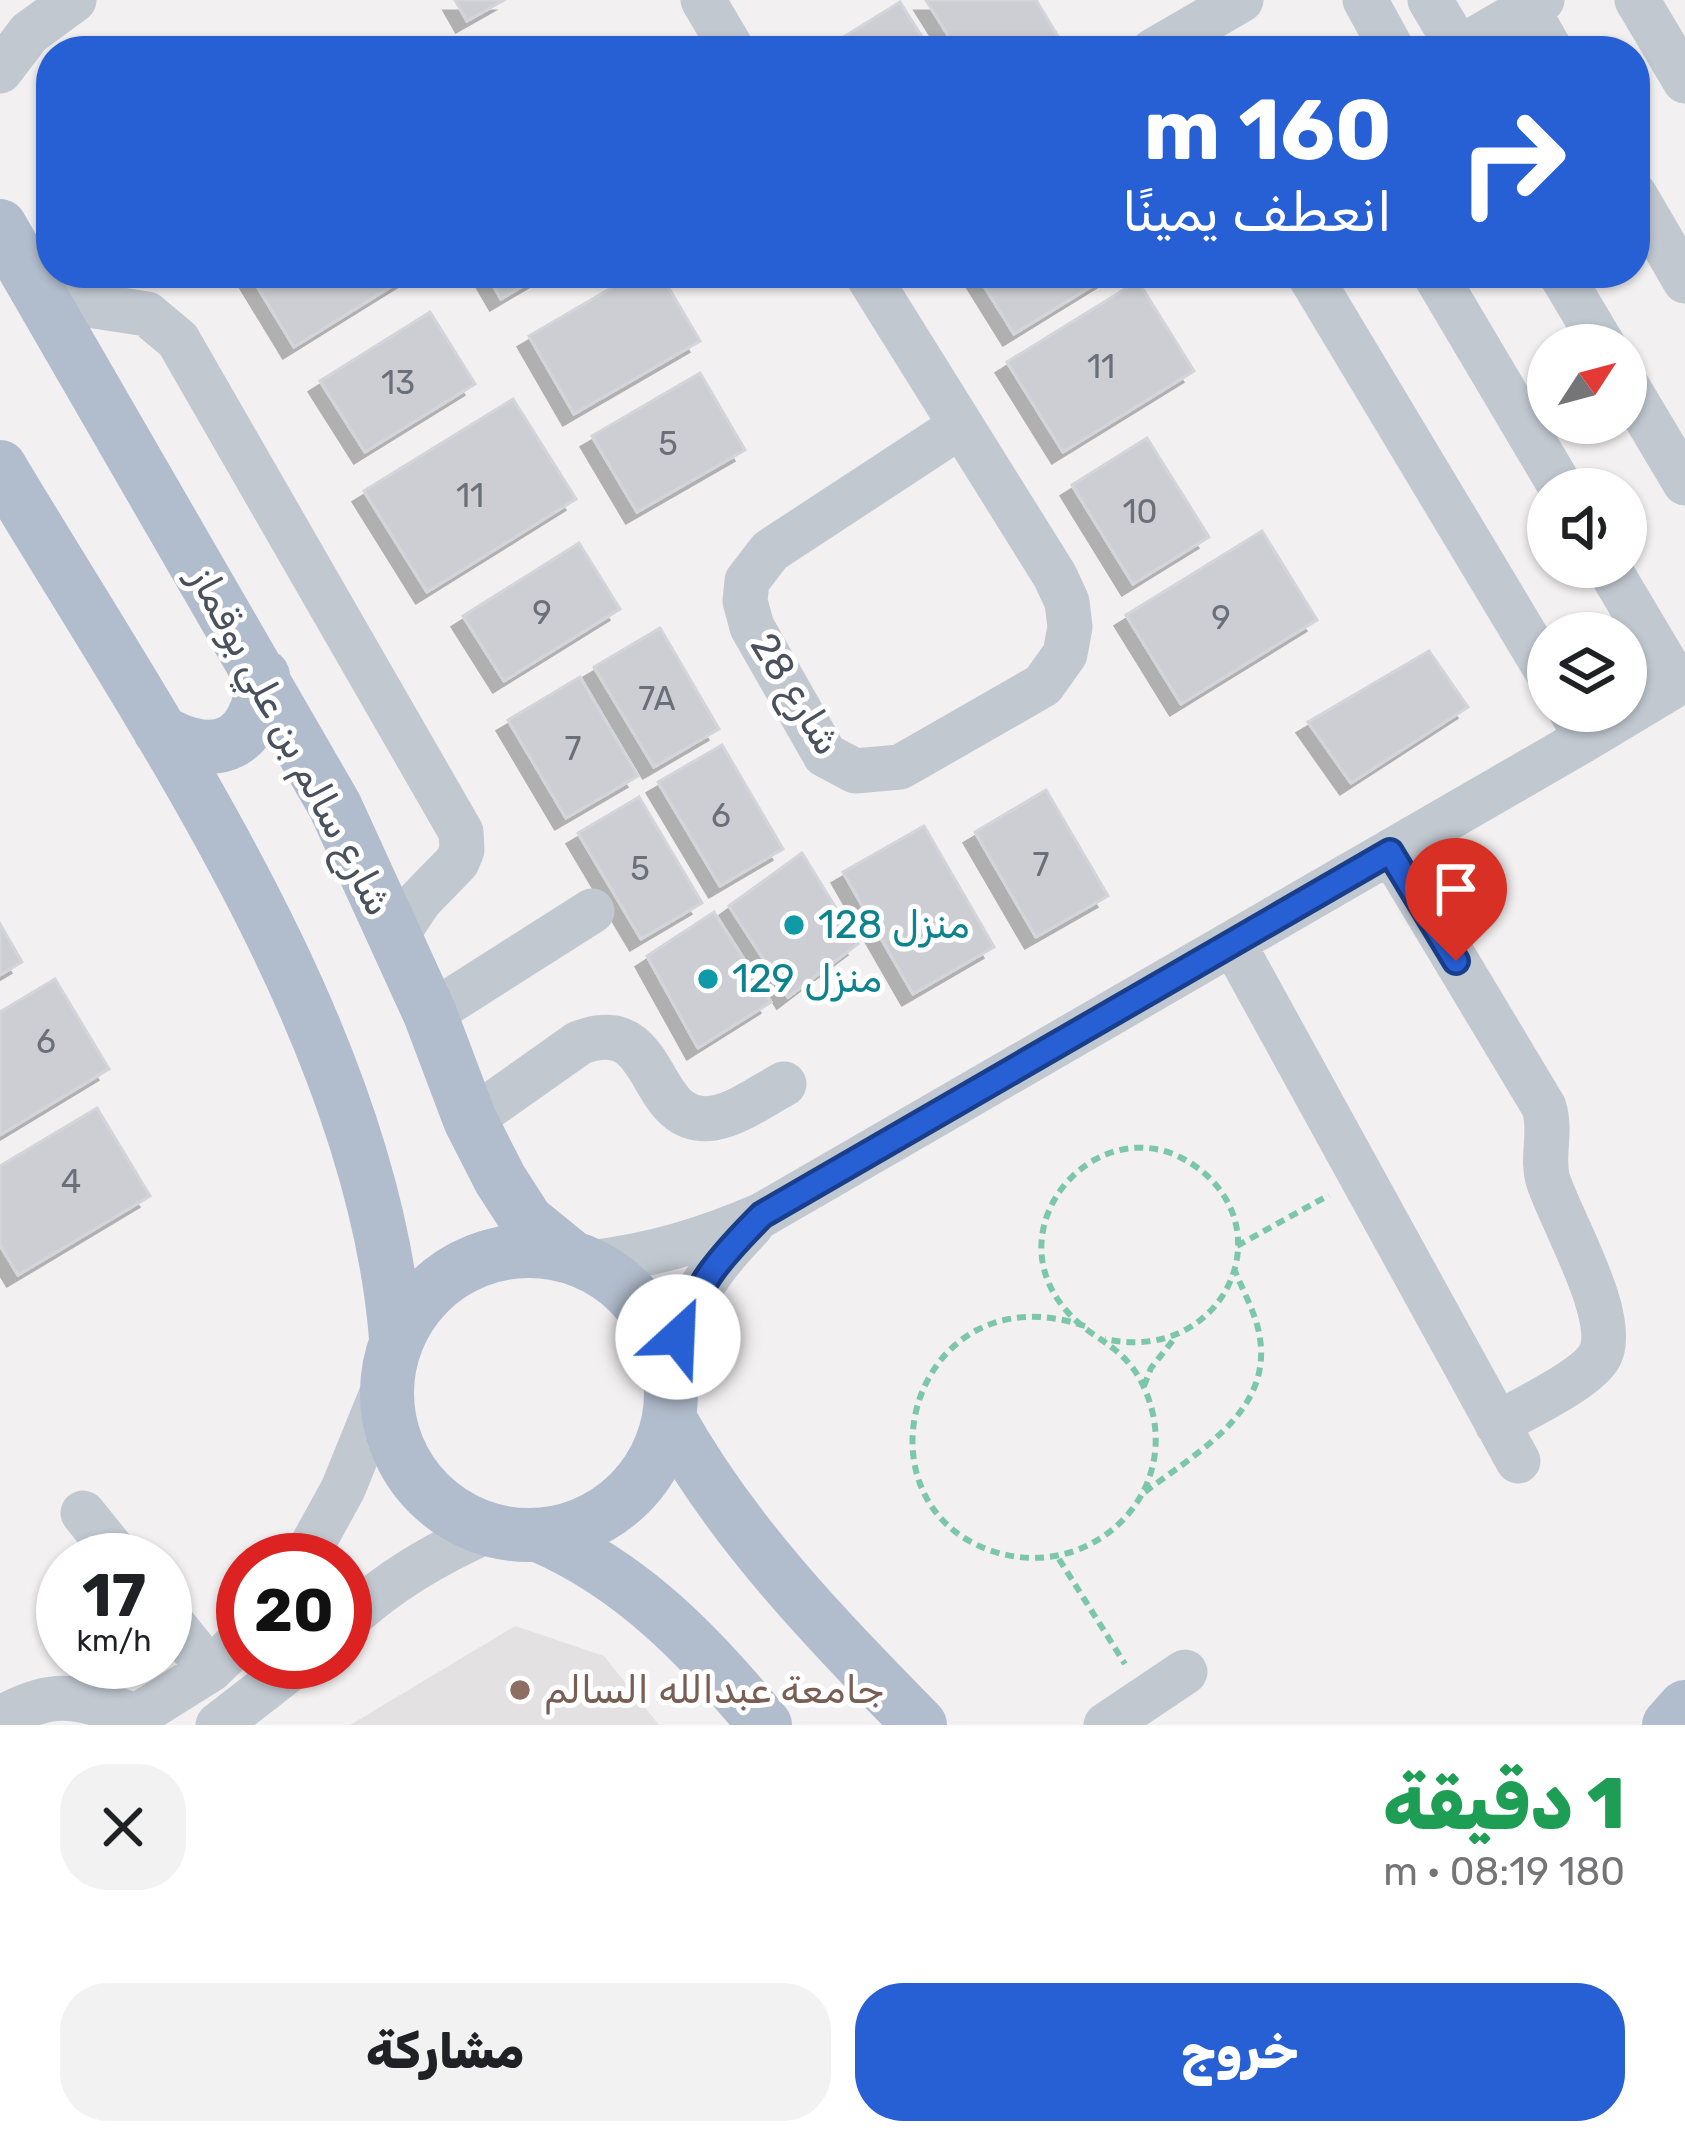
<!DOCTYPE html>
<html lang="ar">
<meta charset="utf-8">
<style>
:root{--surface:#fff;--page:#f2f2f2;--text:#202124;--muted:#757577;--accent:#275fd5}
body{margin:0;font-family:Rubik,"Noto Naskh Arabic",sans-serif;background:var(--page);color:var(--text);direction:rtl;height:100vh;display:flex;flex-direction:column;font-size:45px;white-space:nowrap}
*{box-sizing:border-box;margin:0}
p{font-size:39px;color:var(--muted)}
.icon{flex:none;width:66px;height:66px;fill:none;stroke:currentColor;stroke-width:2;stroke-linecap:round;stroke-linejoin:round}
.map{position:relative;height:1725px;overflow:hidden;direction:ltr}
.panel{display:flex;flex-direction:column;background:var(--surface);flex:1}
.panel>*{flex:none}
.guide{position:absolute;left:36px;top:36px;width:1614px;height:252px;border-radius:48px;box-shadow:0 3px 9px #0004;direction:rtl;background:#275fd5;color:#fff;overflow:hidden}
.needle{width:78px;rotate:54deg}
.controls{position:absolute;left:1527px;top:324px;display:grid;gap:24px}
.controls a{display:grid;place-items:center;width:120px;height:120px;border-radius:50%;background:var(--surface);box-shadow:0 3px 9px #0004;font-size:60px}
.speed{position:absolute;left:36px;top:1533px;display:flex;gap:24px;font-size:60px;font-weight:700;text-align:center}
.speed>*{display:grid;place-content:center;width:156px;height:156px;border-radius:50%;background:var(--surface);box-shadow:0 3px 9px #0004;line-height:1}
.speed small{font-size:30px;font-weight:400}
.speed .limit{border:18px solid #d22;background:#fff;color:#111}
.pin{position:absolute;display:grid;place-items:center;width:102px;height:102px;color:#fff;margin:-123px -51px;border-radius:50% 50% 50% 0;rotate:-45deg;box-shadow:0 0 12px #0007}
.pin .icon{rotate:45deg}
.me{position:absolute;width:132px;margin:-66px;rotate:25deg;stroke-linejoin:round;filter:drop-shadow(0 0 9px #0008)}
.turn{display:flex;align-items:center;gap:42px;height:252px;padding:0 60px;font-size:54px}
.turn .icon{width:156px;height:156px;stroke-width:2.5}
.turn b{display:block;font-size:84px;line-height:102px}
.round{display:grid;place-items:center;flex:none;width:126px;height:126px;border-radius:48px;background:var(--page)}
.headline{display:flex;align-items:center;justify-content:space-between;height:204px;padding:0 60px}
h1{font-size:72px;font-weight:800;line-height:90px;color:#1e9e55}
.cta{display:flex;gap:24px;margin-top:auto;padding:24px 60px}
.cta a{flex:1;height:138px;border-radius:48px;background:var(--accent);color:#fff;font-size:48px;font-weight:800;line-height:138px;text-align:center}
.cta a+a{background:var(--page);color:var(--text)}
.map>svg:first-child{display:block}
.education{fill:#e3e1e1}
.building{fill:#cdced4;stroke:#d4d5da;stroke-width:3;filter:url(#shadow)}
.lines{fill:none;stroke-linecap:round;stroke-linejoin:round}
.path{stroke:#7cc7ab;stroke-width:6;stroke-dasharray:9 6;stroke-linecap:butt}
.minor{stroke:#c1c8d0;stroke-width:45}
.major{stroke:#b1bccc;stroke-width:54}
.route-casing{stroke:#193e8a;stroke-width:30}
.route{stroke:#275fd5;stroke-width:21}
.culture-dot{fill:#0f9aa8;stroke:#fff;stroke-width:4.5}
.education-dot{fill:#8d6e63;stroke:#fff;stroke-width:4.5}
.labels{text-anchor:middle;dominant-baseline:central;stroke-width:10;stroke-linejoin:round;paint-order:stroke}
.number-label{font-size:33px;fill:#6a707a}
.street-label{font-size:39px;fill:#49515c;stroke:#fff}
.culture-label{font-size:39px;fill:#0d838f;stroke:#fff;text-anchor:start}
.education-label{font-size:39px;fill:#785e54;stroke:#fff;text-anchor:start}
</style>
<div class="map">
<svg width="1685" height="1725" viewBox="0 0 1685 1725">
<defs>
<filter id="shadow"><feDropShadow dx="-11" dy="11" stdDeviation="0" flood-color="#0004"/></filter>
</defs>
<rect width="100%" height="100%" fill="#f2f0f0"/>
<!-- education -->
<path class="education" d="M515,1626L604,1656L659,1725H350Z"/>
<!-- building -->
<path class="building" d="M455,0H504L467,21Z
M926,0H1036L1059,38L1038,51H958Z
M900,2L931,51H821Z
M249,273H413L294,347Z
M486,273H545L501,299Z
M637,273H660L700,341L574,414L529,336Z
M976,273H1113L1014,334Z
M1138,281L1194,371L1063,452L1007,362Z
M430,312L475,384L365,452L320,381Z
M700,373L745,450L637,512L592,436Z
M513,399L576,499L427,592L364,491Z
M1147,438L1209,537L1133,584L1072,485Z
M1262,531L1317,620L1181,704L1126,615Z
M579,543L620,609L504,681L463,616Z
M660,628L719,729L654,767L594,667Z
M1429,651L1468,707L1351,783L1308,722Z
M580,677L638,776L566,818L508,720Z
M722,745L783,849L720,886L658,782Z
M1046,790L1108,896L1036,937L975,832Z
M639,797L702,903L641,939L578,833Z
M924,826L994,947L913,994L843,872Z
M802,853L858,944L788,997L729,906Z
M714,912L771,1002L698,1048L647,956Z
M0,924L22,962L0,975Z
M55,979L109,1069L0,1135V1012Z
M97,1108L150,1196L18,1275L0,1245V1166Z"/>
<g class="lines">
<!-- path -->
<path class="path" d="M1237,1246L1329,1195
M1085,1326C912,1268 848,1503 992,1551C1091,1584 1187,1492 1146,1392C1126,1343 1093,1343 1065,1309C992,1223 1103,1101 1195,1166C1286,1230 1222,1365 1105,1339
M1144,1386L1151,1368L1174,1339
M1145,1492C1197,1452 1275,1411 1259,1333C1255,1312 1243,1291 1235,1271
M1059,1559L1125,1664"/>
<!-- minor -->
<path class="minor" d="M703,0L733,51
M1365,0L1393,51
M1430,0L1459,49
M1637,0L1685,81
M1527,9L1551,51
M1153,51L1241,0
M1455,51L1542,0
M0,71L29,33L74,0
M1635,195L1685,281
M866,273L1055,576L1067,602L1070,627L1065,654L1043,685L900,767L855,771L825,755L752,627L745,601L747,581L770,551L959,427
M1308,273L1548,673
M1434,273L1562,489
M1560,273L1603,345
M43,298L147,314L178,340L461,832L462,850L457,862L420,900L395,938
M1626,384L1685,483
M1608,567L1677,683
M1571,711L1587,738L1685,679
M1391,852L1544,1107C1552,1133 1541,1157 1548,1180C1560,1219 1621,1321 1599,1357C1584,1381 1523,1409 1497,1424
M1233,943L1518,1461
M430,1014L592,911
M470,1120L579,1043C664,1010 643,1129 714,1118C738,1114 763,1095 784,1084
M589,1263C651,1256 704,1240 762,1215L1587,738
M669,1366C689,1302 704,1274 751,1226
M83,1513L121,1560
M304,1560L343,1489L386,1383
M165,1614L210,1670
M345,1622C388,1581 436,1554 489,1530
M0,1719C57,1686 78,1698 137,1716
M122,1725L210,1670L243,1638
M218,1725L299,1662
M1106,1725L1185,1672"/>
<!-- major -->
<path class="major" d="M0,226L335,806L430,1014L470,1120L500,1179L527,1221L570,1256
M0,467C154,725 372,1033 396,1338
M160,731C218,765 259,743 263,676
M387 1393a142 142 0 1 1 284 0a142 142 0 1 1-284 0Z
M669,1418C734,1535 827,1630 920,1725
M538,1535C632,1575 701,1647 765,1725
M1669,1725L1685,1707"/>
</g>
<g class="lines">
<!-- route casing -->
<g class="route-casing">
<path id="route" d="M678,1337C694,1286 725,1252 762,1215L1390,852L1456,961"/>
</g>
<!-- route -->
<use href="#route" class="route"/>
</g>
<!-- markers -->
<g class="culture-dot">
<circle cx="794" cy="925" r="12"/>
<circle cx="708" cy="979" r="12"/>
</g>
<circle class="education-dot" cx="520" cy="1690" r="12"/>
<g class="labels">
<!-- number labels -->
<g class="number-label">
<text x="1101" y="366">11</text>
<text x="398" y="382">13</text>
<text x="668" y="443">5</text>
<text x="470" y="495">11</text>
<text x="1140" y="511">10</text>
<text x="542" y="612">9</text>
<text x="1221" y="617">9</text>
<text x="657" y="698">7A</text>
<text x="573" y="748">7</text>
<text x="721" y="815">6</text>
<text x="1041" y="864">7</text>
<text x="640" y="868">5</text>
<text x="46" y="1041">6</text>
<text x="71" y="1181">4</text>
</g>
<!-- street labels -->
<g class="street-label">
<text transform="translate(796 694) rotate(58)">شارع 28</text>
<text transform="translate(291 741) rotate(62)">شارع سالم بن علي بوقماز</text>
</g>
<!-- culture labels -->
<g class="culture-label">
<text x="818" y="925">منزل 128</text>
<text x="732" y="979">منزل 129</text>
</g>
<!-- education labels -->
<g class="education-label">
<text x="544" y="1690">جامعة عبدالله السالم</text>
</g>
</g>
</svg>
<div class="controls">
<a><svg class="needle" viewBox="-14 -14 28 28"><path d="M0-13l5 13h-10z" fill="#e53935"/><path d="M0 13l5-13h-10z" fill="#757577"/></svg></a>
<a><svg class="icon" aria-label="sound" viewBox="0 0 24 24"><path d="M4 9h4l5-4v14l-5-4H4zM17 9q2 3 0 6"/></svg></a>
<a><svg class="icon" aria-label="layers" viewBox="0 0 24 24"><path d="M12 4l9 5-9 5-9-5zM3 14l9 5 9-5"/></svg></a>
</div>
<div class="speed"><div>17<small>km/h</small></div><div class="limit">20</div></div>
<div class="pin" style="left:1456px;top:961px;background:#d93025"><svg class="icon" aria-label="arrive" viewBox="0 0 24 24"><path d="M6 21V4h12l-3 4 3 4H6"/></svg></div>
<svg class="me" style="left:678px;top:1337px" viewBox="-20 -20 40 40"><circle r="19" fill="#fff"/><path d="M0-13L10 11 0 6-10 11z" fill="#275fd5"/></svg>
<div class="guide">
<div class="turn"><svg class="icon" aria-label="right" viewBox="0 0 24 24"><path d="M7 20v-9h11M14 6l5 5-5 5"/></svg><div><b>160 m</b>انعطف يمينًا</div></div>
</div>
</div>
<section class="panel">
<div class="headline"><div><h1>1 دقيقة</h1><p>180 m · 08:19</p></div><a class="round"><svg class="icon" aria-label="close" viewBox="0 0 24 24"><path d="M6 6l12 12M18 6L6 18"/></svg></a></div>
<div class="cta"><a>خروج</a><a>مشاركة</a></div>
</section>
